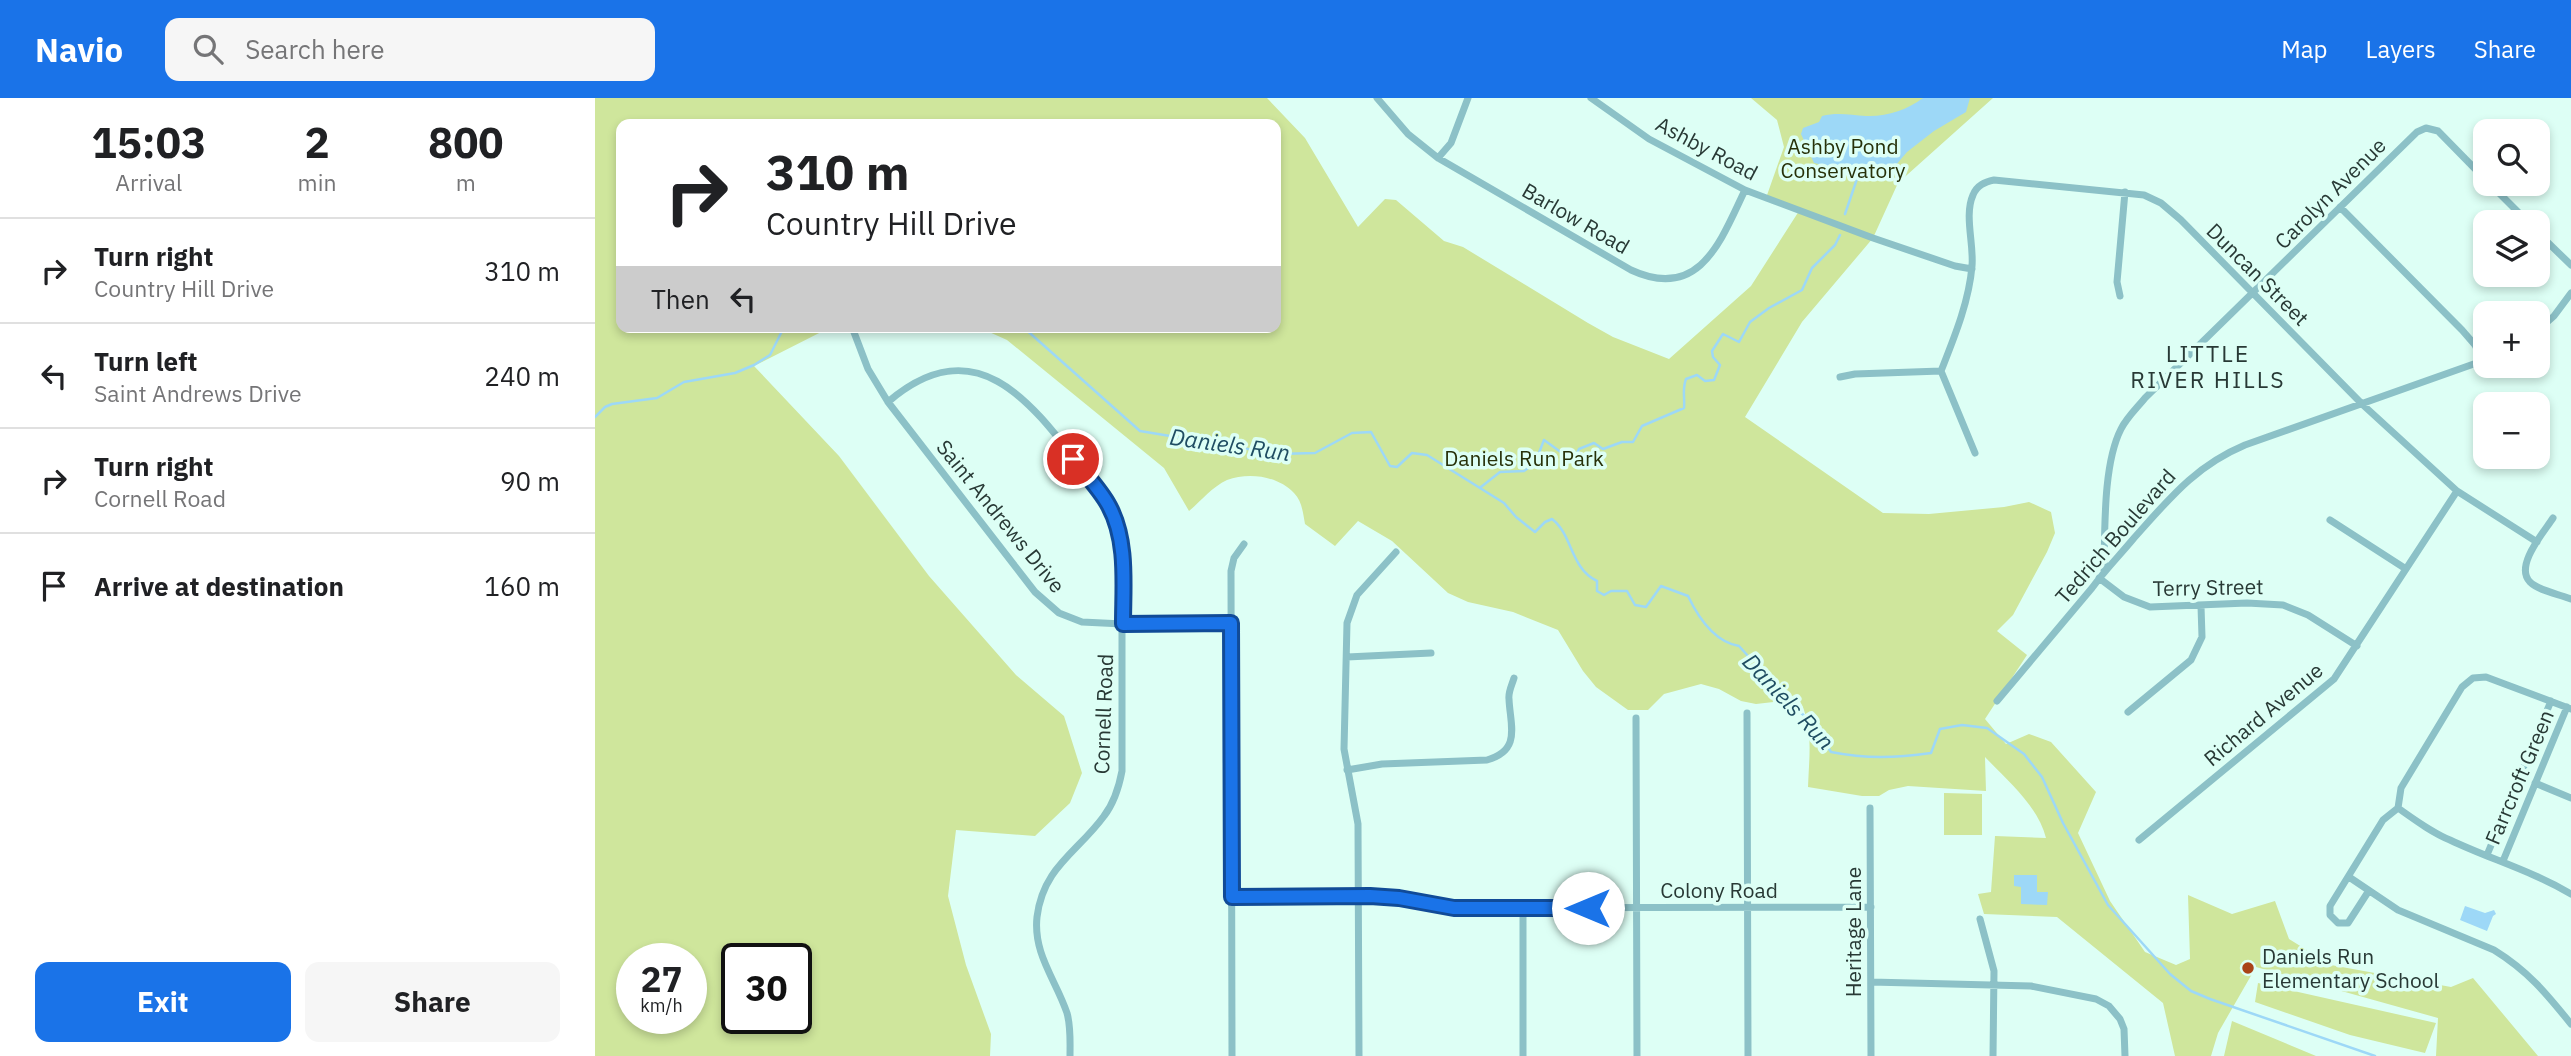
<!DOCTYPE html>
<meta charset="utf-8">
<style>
:root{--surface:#fff;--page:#f6f6f6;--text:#202124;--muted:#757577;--line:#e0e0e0;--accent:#1a73e8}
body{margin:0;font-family:"IBM Plex Sans",sans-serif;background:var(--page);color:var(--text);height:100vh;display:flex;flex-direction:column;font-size:26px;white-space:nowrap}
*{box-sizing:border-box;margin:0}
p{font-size:23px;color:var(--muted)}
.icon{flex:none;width:38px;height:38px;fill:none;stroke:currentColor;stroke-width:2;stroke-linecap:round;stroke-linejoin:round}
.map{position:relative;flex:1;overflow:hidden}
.panel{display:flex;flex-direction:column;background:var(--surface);width:595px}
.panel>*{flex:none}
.banner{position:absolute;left:21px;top:21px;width:665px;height:214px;border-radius:14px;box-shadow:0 4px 10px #0003;background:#fff;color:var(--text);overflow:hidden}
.fabs{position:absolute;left:1878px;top:21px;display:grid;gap:14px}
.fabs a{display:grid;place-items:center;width:77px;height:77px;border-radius:14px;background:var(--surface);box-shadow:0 4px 10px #0003;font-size:35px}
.speed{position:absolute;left:21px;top:845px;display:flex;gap:14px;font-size:35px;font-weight:700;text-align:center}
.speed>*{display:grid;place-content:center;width:91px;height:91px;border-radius:50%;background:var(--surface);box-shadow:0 4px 10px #0003;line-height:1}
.speed small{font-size:18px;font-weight:400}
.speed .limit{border:4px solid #111;border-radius:10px;background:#fff;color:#111}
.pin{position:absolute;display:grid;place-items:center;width:60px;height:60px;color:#fff;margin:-30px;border:4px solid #fff;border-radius:50%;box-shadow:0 2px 7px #0007}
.me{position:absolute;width:77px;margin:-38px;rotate:270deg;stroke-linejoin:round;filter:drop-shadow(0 0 5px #0008)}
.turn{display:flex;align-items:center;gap:24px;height:147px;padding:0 35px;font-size:32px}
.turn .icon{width:91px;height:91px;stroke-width:2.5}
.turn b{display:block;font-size:49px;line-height:60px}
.then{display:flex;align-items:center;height:66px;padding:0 35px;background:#0003;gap:14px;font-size:26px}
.eta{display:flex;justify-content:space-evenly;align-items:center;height:119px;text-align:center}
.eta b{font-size:42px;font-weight:800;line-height:49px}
.button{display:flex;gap:14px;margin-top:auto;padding:14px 35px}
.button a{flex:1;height:80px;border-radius:14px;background:var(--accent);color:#fff;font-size:28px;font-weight:800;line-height:80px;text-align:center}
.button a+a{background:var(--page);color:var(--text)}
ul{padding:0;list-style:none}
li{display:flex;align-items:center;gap:21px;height:105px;padding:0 35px;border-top:2px solid var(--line)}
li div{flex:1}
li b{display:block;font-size:26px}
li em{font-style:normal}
header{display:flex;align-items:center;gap:42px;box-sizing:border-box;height:98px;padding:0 35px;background:var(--accent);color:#fff}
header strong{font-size:33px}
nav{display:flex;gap:38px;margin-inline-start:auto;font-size:24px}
.search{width:490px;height:63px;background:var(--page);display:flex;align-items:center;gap:18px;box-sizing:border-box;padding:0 24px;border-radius:14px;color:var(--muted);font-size:26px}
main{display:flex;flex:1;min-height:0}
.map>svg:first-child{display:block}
.green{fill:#cfe69c;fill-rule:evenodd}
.water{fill:#9dd8f7}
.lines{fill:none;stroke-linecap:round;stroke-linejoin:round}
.stream{stroke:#9dd8f7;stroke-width:2.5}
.street{stroke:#8cc1c7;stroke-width:7}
.route-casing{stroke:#114b97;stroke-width:18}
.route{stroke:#1a73e8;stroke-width:12}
.poi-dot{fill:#a94417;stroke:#ddfff5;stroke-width:2.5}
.labels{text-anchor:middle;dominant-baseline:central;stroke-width:7;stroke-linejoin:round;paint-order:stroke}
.park-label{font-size:21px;fill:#273109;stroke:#ddfff5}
.street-label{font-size:21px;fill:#283935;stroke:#ddfff5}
.poi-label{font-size:21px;fill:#283935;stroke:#ddfff5;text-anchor:start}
.neighbourhood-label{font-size:23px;letter-spacing:2px;fill:#283935;stroke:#ddfff5}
.water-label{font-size:23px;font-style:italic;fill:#1f4d62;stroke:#ddfff5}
</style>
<header>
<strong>Navio</strong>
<div class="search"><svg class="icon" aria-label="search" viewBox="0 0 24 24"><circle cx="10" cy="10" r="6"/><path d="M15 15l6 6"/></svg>Search here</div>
<nav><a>Map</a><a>Layers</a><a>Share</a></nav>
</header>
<main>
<section class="panel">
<div class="eta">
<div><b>15:03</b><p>Arrival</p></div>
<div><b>2</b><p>min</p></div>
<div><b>800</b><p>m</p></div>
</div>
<ul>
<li><svg class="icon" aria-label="right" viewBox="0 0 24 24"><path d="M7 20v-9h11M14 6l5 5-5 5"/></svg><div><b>Turn right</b><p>Country Hill Drive</p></div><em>310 m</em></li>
<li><svg class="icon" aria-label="left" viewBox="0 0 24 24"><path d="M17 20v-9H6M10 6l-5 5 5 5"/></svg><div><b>Turn left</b><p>Saint Andrews Drive</p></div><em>240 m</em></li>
<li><svg class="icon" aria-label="right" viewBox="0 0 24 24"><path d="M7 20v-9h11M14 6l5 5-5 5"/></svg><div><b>Turn right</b><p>Cornell Road</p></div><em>90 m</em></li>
<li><svg class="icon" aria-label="arrive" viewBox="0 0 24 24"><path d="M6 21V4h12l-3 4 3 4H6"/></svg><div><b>Arrive at destination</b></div><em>160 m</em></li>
</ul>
<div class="button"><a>Exit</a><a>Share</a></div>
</section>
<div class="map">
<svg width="1976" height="958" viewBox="0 0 1976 958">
<rect width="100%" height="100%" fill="#ddfff5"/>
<!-- green -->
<path class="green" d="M0,0H672L710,40L763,129L790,101L801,102L849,143L868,149L993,225L1018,239L1074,261L1156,188L1204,113L1171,100L1189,49L1182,22L1156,0H1398L1303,85L1278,140L1207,224L1150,319L1288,415L1334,416L1409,409L1434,404L1456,414L1460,435L1452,454L1418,517L1402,533L1432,557L1390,621L1411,646L1434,636L1456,644L1501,694L1483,735L1515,803L1550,854L1581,867L1595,861L1593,797L1637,816L1680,803L1694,841L1736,867L1856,889L1878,880L1943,958H1841L1843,920L1661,869L1623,935L1616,958H1580L1568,905L1462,819L1389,816L1383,796L1396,794L1400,738L1451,740C1443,708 1412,682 1390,659L1391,693L1313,688L1294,692L1284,698H1267L1213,689C1214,658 1219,629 1204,601L1161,606L1146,603L1124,591L1106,586L1069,596L1053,612H1033L1001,589L988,573L963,532L918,514L873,504L853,495L797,443L763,423L740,448L710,426C708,415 707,403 699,395C683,378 654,374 632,382C617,389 606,403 594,413L569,370L412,242L383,229H681V26H26V229H236L159,268L244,358L334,478L421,577L469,618L487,675L475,705L440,738L361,732L353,798L371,867L396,936L395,958H0ZM37,861H96V920H37ZM142,861H201V920H142Z
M1349,695L1387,696V737H1349Z
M1663,885L1841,925L1830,955L1755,937L1660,904Z
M1637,923L1721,958H1629Z"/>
<!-- water -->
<path class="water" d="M1328,0H1375L1371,14L1339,33L1312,54L1295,74L1283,82L1273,83L1264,77L1253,76L1242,70L1219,65L1206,36L1208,30L1224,24L1227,18C1242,14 1256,17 1271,18C1291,19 1312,12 1328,0Z
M1419,777H1442V794H1453L1452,807L1426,806V789L1419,788Z
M1870,808L1890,815L1899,812L1901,816L1898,818L1892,833L1865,822Z"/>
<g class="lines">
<!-- stream -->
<path class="stream" d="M327,26L328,25
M1250,116L1264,75
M428,229L545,333L683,356L720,355L757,335L776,334L795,368L802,369L817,355L832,357L909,405L921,419L940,434L950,424L957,421C978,437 975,470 1002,483V493L1009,497L1016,493H1032L1040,507L1051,509L1066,488L1093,498C1103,519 1120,544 1144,548L1153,558L1163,563L1187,597L1219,627L1236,654C1271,661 1301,660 1336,655L1345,631L1367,627L1392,630L1429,656L1447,679L1468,725L1513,807L1575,876L1596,893L1615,901L1780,958
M0,319L10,309L17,306L62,300L89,284L140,275L159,267L175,257L189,229
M886,389L905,374L929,373L940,365L949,342L974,360L982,355L984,351L999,345L1008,351L1027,344H1038L1047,328L1089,310C1090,299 1087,291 1091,281L1102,277L1110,283L1119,282L1125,267L1118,259L1117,253L1128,236L1144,244L1155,224L1174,210L1207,192L1217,170L1240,147L1245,137"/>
<!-- street -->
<path class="street" d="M782,0L813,36L843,60L1036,172C1105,204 1126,142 1150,92
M996,0L1054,41L1150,92L1278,140L1360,168L1377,171
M843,60L856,45L873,0
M1895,86L1933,124
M1745,109L1867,232L1880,247L1888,263
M1942,134L1976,167
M1525,198L1522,184L1530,94
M257,229L273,271L293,304L440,494L464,515L487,524L528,526L636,525
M1942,233L1959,218L1976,195
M1245,279L1260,276L1346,273
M293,304C392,219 450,326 507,396L519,418L527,448V673C524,689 519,705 509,718C483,754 448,769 442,819C438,856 461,882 472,915C476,929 475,944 475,958
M1380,355L1346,273C1359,240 1374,204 1377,168C1379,146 1369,117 1378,97C1382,87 1390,84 1399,82L1549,97L1566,105L1586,122L1767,306L1862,393L1942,444
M1958,420C1949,434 1919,468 1935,484C1944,493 1964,496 1976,501
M1735,422L1811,471
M1509,472C1510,432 1508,366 1526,331C1532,319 1542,310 1550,300L1822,34L1831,30L1843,33L1890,81
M1504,480L1529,499L1555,509L1652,505L1688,507L1713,517L1762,548
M752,559L836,555
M1402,603L1497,490C1510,472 1525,457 1539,440C1574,401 1600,368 1650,347L1890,262
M1533,614L1596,562L1607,539L1606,508
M1152,615L1153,958
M1041,620L1042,958
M752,672L787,666L892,662C927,652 915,627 914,601C913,594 917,587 919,580
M1940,685L1976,700
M1275,710L1276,958
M1803,710L1806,690L1867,589L1878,580L1891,579L1976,611
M1803,710C1820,722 1836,734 1855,742C1895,761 1937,773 1976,796
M1544,742L1739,581L1862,393
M1892,757L1956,603
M1908,763L1972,609
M1754,779L1803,812L1899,852C1933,873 1951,895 1976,926
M1773,794L1753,825H1743L1735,817V808L1788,722L1803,710
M637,799L775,798L804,800L859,810L1276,809
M1385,821L1399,873L1398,958
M1276,884L1436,888L1501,901L1514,908L1525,921L1529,931L1530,958
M637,958L636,473L639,460L649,446
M764,958L763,726L749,651L752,525L762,497L801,454
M928,958V811"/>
</g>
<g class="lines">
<!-- route casing -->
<g class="route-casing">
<path id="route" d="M478,361C490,376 505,391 514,408C533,443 528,488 528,526L636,525L637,799L775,798L804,800L859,810H993"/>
</g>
<!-- route -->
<use href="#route" class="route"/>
</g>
<!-- markers -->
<circle class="poi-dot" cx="1653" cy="870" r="7"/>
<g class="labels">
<!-- park labels -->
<g class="park-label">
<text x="1248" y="48">Ashby Pond<tspan x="1248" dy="24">Conservatory</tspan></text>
<text x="929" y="360">Daniels Run Park</text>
</g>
<!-- street labels -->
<g class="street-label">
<text transform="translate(1112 50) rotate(28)">Ashby Road</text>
<text transform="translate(1735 95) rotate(-45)">Carolyn Avenue</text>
<text transform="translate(981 120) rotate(30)">Barlow Road</text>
<text transform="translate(1663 176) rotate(45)">Duncan Street</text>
<text transform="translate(406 418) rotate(51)">Saint Andrews Drive</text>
<text transform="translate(1520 438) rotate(-49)">Tedrich Boulevard</text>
<text transform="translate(1613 489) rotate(-1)">Terry Street</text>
<text transform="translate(508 616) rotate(-88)">Cornell Road</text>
<text transform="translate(1668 616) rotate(-40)">Richard Avenue</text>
<text transform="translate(1924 679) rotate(-67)">Farrcroft Green</text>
<text x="1124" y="792">Colony Road</text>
<text transform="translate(1258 834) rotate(-90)">Heritage Lane</text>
</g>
<!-- poi labels -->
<g class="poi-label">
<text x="1667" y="858">Daniels Run<tspan x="1667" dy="24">Elementary School</tspan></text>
</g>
<!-- neighbourhood labels -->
<g class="neighbourhood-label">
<text x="1613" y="255">LITTLE<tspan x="1613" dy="26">RIVER HILLS</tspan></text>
</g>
<!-- water labels -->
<g class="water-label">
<text transform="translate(635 346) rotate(8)">Daniels Run</text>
<text transform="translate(1194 603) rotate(47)">Daniels Run</text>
</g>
</g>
</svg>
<div class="fabs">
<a><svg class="icon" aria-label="search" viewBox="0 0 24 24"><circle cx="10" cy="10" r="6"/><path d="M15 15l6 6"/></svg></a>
<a><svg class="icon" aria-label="layers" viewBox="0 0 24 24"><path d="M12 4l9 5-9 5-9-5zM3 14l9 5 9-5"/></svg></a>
<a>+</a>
<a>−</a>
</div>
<div class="speed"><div>27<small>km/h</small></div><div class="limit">30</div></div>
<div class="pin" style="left:478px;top:361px;background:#d93025"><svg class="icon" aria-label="arrive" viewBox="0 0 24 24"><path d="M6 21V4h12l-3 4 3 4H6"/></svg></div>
<svg class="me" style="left:993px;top:810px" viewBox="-20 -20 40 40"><circle r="19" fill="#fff"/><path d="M0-13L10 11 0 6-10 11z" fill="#1a73e8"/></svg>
<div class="banner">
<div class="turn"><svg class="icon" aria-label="right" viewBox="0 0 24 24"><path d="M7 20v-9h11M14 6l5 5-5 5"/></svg><div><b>310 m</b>Country Hill Drive</div></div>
<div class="then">Then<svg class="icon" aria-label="left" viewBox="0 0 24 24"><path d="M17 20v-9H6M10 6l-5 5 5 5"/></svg></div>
</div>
</div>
</main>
